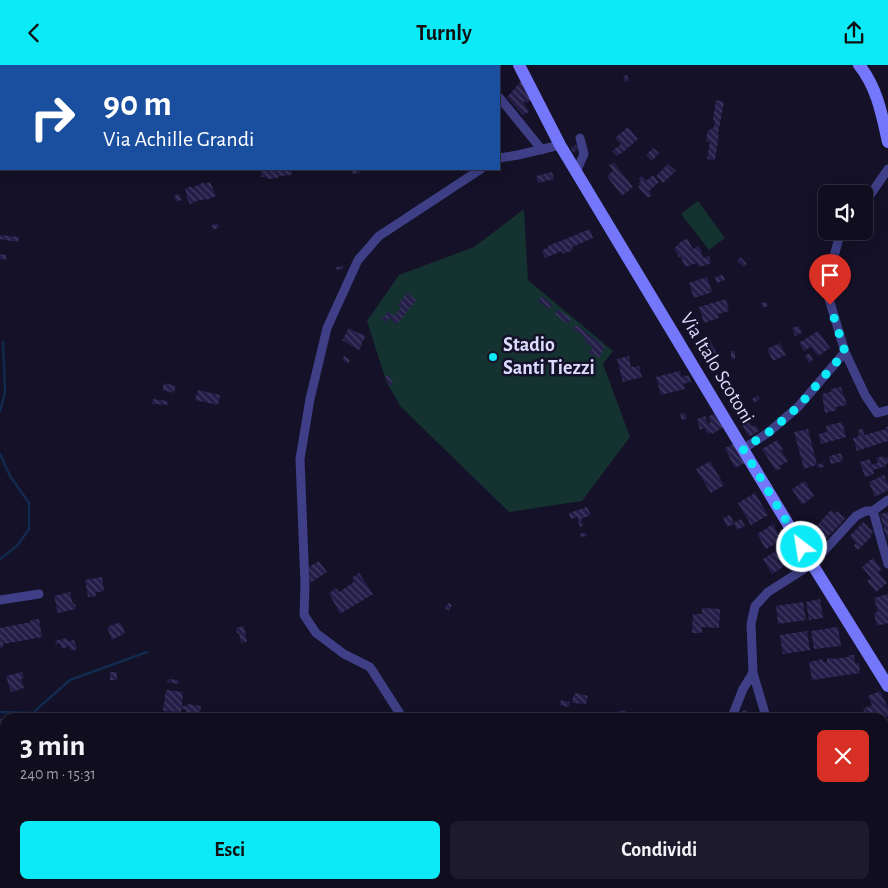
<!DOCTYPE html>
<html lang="it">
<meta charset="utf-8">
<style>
:root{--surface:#0f0d1e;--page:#1d1b2b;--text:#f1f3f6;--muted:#9b9ca4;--line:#2f2d3c;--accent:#0deaf7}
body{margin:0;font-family:"Alegreya Sans",sans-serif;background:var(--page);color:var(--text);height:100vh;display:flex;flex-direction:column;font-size:19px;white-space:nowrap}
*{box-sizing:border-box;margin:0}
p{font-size:16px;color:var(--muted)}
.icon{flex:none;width:28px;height:28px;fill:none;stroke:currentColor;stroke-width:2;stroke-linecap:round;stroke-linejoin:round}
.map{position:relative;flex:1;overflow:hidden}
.drawer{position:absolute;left:0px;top:648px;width:889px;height:176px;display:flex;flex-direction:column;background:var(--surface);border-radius:15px 15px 0 0;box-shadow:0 5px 20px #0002,0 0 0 1px var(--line)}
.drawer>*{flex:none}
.guide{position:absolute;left:0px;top:0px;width:500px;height:105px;box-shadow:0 5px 20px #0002,0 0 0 1px var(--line);background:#1a4fa0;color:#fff;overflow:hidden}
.controls{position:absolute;left:818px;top:120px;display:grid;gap:10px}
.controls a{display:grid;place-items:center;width:55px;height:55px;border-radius:8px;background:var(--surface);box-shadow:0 5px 20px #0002,0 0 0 1px var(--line);font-size:25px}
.pin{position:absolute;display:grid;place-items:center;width:42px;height:42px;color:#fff;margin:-51px -21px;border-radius:50% 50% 50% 0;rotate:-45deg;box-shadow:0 0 5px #0007}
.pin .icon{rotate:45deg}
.me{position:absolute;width:55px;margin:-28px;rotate:329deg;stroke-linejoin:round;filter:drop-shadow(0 0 4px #0008)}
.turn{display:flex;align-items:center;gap:18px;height:105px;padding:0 20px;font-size:22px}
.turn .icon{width:65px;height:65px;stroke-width:2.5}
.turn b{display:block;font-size:35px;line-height:42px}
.round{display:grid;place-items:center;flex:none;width:52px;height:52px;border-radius:8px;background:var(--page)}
.overview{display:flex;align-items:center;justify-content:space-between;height:85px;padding:0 20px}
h1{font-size:30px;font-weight:600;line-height:38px}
.primary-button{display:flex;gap:10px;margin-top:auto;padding:10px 20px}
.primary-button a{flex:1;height:58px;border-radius:8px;background:var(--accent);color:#111;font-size:20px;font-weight:600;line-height:58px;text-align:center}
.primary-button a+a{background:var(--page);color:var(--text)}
header{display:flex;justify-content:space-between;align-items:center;height:65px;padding:0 20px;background:var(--accent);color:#111;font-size:22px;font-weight:600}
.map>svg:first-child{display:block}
.green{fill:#143230}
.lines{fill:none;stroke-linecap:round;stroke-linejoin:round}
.stream{stroke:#112a4d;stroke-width:2.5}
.building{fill:url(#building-back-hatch)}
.street{stroke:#3e3f86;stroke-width:9}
.secondary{stroke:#7477fa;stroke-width:12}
.primary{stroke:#bb65fa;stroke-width:12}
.route{stroke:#0deaf7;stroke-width:9;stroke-dasharray:0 16.2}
.poi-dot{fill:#0deaf7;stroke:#141128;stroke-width:2}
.labels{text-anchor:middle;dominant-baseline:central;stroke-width:5;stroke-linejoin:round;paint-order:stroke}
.poi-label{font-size:20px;font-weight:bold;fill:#dcdafe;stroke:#141128;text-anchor:start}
.street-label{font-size:20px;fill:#dcdafe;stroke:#141128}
</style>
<header><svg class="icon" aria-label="back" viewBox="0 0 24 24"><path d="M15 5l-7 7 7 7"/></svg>Turnly<svg class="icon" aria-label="share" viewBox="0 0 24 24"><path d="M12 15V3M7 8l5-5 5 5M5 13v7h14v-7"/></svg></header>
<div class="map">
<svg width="888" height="823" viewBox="0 0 888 823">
<defs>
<pattern id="building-back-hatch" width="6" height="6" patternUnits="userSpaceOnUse" patternTransform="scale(1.25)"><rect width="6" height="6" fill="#241e49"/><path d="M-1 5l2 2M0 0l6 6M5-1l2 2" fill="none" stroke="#433e64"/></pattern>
</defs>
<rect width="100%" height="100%" fill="#141128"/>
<!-- green -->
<path class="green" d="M698,136L725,173L709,185L681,149Z
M524,144L528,215L613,286L603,299L630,372L582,436L509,447L401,342L386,316L367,256L399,210L474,182Z
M884,763H888V823H792V819H884V808L885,807L884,792Z"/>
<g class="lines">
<!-- stream -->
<path class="stream" d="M0,346L5,328L3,277
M0,389L10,411L29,438V464L17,481L0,494
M0,647L34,648
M31,652L37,644L70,615L147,587
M147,819L153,823"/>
</g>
<!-- building -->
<path class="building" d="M627,10L629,16L625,17L623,11Z
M523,14L533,33L527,38L525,36L523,37L529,47L523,50L507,32Z
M716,35L724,37L718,69H719L715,95L707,94L710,77L706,76L708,65H711V62L714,63L715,55H713Z
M628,62L638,74L621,89V88L617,91L612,86L621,79L615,73Z
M576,80L578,85L573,87L571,82Z
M653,83L659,88L652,96L646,90Z
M614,98L633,122L622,131L607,111L613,106L609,100Z
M668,99L676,106L663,118L656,111Z
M261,104H292V110L278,111V113L267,114L266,112H261Z
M351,104H359L360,108L352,109Z
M552,107L554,114L538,118L536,111Z
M653,110L659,117L649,126L652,130L648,133L638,122L640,120L638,118L641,116L639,113L642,111L646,116Z
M204,117L205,119L210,117L216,131L206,135L204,134L200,136L199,135L190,139L186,131L187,130L185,124L191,121L192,123Z
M179,129L182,135L176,137L174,131Z
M217,158L219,162L214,165L211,161Z
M590,164L593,173L572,182L573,185L563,189L562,186L545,193L542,185L548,183V181Z
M0,170L19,172L18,177L0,174Z
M687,173L693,184L698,181L701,185L703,193L709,191L711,198L699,202L697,198L685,202L681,192H679L674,183L678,180V179Z
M0,189L6,190V195L0,194Z
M740,192L747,199L744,202L737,196Z
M343,201V204L336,205V202Z
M723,210L725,215L717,218L715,212Z
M707,212L712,227L694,233L689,218Z
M407,228L416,235L397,259L389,253L386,257L382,254L388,247L394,251L401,242L398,240Z
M542,231L553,240L549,244L538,236Z
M726,234L729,246L718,249L719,253L704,258L699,242Z
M767,237L768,241L763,243L761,238Z
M558,244L571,254L567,259L555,249Z
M576,259L605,282L599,293L594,289L593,291L589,288L593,283L584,275L585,273L573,263Z
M799,261L802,268L795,271L792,263Z
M349,263L360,269V268L366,271L361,279L362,280L359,285L342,275Z
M818,266L830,283L818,291L811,282L804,286L799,278Z
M709,274L717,287L703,295L694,280L700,276L701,278Z
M780,278L786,290L773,296L767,284Z
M731,286H735V294H731Z
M809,288L813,295L809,298L805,291Z
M344,291L350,295L348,299L342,295Z
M629,291L631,302L639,301L642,312L623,317L617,294Z
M680,306L681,312L689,310L691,317L683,319L685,324L661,330L656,312Z
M389,310L393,319L389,321L385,312Z
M164,318L176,321L174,328L162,325Z
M841,322L843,330H844L847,340L836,342L837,345L825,348L822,329L831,327V324Z
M198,325L220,330L218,340L195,335Z
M758,331L760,334L754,338L752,334Z
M153,334L168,336L167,340L152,339Z
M741,340L751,357L749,358L752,362L755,360L759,366L749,372L733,345Z
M717,347L725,361L712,369L711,367L708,369L704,363L700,365L697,354L705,351L708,359L711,357L708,352Z
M685,348L687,353L682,355L680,349Z
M842,357L846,372L821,379L819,369L827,367L826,361Z
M886,362H888V376L857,386L853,373L859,371L858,365L863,363L864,370L886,364Z
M808,364L817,400L823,398L824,402L818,403L817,400L804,404L794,367Z
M777,375L783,384L781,385L788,396L780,401L781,403L776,406L762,384Z
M737,377L747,397L735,403L725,383Z
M841,388L843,396L831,399L829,391Z
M883,391L884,393L887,392L888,395V398L886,399V401L873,405L874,409L865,412L860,397L870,394L871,400L878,398L876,393Z
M710,396L724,420L711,428L696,404Z
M884,410L887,418L888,417V425L875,432L869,417Z
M805,416L814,431L802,440L792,424Z
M755,428L768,450L751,460L738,438Z
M587,442L591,450L581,454L583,461L580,462L577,452L571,454L569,448Z
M831,445L835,449L837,446L845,454L823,477L812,466Z
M888,447V474H887L880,449Z
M730,450L734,458L741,454L745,461L737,465L734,459L727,462L723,453Z
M863,457L873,467L870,471L871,472L858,485L854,481L856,478L850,471Z
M773,459L782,475L766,484L757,469Z
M585,467L587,471L581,472L580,469Z
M779,484L788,499L772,509L763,494Z
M873,493L882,504L878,507L887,518L876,527L867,516L871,513L862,502Z
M319,496L327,507L310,518L309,502Z
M359,508L373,529L340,549L329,528L336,523L339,527L354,517L352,513Z
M102,512L104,526L95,528L96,531L88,532L85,515Z
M70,527L73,539H75L76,544L58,548L54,531Z
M888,529V558L877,561L874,548L878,547L874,533Z
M820,534L823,553L809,555L806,537Z
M803,537L806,555L778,559L776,541Z
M448,538L452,540L449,546L445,543Z
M702,543L720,544L719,563L702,562V568H692L693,549H702Z
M39,554L42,572L3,579V582L0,583V563L31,557V555Z
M120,557L125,568L112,575L107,562Z
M244,561L247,577L241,578L239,568H237L236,563Z
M838,562L841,581L814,584L811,566Z
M807,566L810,585L783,589L780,570Z
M67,573L68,576L74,575L77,584L71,586L69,581L62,584L60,578L56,580L55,576Z
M848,590H854L855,598H859L860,608L812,615L809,597L823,594V597H827V593H832L833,594L849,592Z
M22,607L24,613L21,614L24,623L11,627L6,611Z
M110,607H117V615H110Z
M168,614L178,615V619L167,617Z
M166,625L183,627L182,641H187V639L201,641L200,650L186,648V645L181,644V647L163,646Z
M880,626L888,643V651L884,653L878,652L876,648L867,652L863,644L872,640L868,631Z
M575,628L588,631L586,639L572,638L573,631H574Z
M561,635L570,637L569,642L560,640Z
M619,645L632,648L631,652H618Z
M747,645L749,652H744L742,646Z
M0,654H5V673L0,674Z
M888,680V698L884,693V684Z
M0,758L5,760V769L0,779Z
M276,819H311L309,823H284Z
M418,819H437L439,820L437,823H418L416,822Z
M511,819H548L547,821H549L548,823H522Z
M643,819H659L660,823H643Z
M713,819H722L720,823H711Z"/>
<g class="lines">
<!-- street -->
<path class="street" d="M473,0L474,1
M499,32L542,85
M499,93L518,90L560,80
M576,107L584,89L580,73
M864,139L888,104
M844,166L838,176L826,224L845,287L865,330L877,348L888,345
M743,384L769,367L798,342L845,287
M873,446L888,499
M0,535L39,529
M402,652L370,602L344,589L316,568L304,550L305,520L300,394L310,334L327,263L358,195L379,171L481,104
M732,652L743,624L753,608
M766,652L753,608L751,559L755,541L768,527L812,499L856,451L866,446H873L888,435
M389,819L400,823
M449,819L450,823
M785,819L786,823
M558,823L560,819"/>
<!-- secondary -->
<path class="secondary" d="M519,0L560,80L812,499L888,621
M859,0C877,22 882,50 888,77
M96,1L104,0
M0,45L1,44
M13,823L22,819
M41,823L49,819"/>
<!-- primary -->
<path class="primary" d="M0,733L5,736
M185,819L194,823"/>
</g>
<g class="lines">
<!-- route -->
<path class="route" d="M802,482L743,384L769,367L798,342L845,287L830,240"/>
</g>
<!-- markers -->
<circle class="poi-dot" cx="493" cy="292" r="5"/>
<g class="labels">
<!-- poi labels -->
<g class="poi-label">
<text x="503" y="280">Stadio<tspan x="503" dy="23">Santi Tiezzi</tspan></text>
</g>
<!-- street labels -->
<g class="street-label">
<text transform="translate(717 303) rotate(59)">Via Italo Scotoni</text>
</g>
</g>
</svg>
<div class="controls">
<a><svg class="icon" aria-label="sound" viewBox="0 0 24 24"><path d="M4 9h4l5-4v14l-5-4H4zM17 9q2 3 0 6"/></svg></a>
</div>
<div class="pin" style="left:830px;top:240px;background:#d93025"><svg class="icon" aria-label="arrive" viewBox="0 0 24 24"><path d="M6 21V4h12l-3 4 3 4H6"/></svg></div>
<svg class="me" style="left:802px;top:482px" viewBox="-20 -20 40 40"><circle r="17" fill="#0deaf7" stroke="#fff" stroke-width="3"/><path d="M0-11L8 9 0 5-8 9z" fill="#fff"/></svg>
<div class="guide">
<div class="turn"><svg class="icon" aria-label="right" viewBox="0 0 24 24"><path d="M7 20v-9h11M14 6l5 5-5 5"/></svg><div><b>90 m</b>Via Achille Grandi</div></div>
</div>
<section class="drawer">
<div class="overview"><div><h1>3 min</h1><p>240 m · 15:31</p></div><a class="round" style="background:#d93025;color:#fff"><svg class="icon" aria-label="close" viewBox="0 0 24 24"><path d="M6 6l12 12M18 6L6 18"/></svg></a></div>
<div class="primary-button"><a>Esci</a><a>Condividi</a></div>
</section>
</div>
